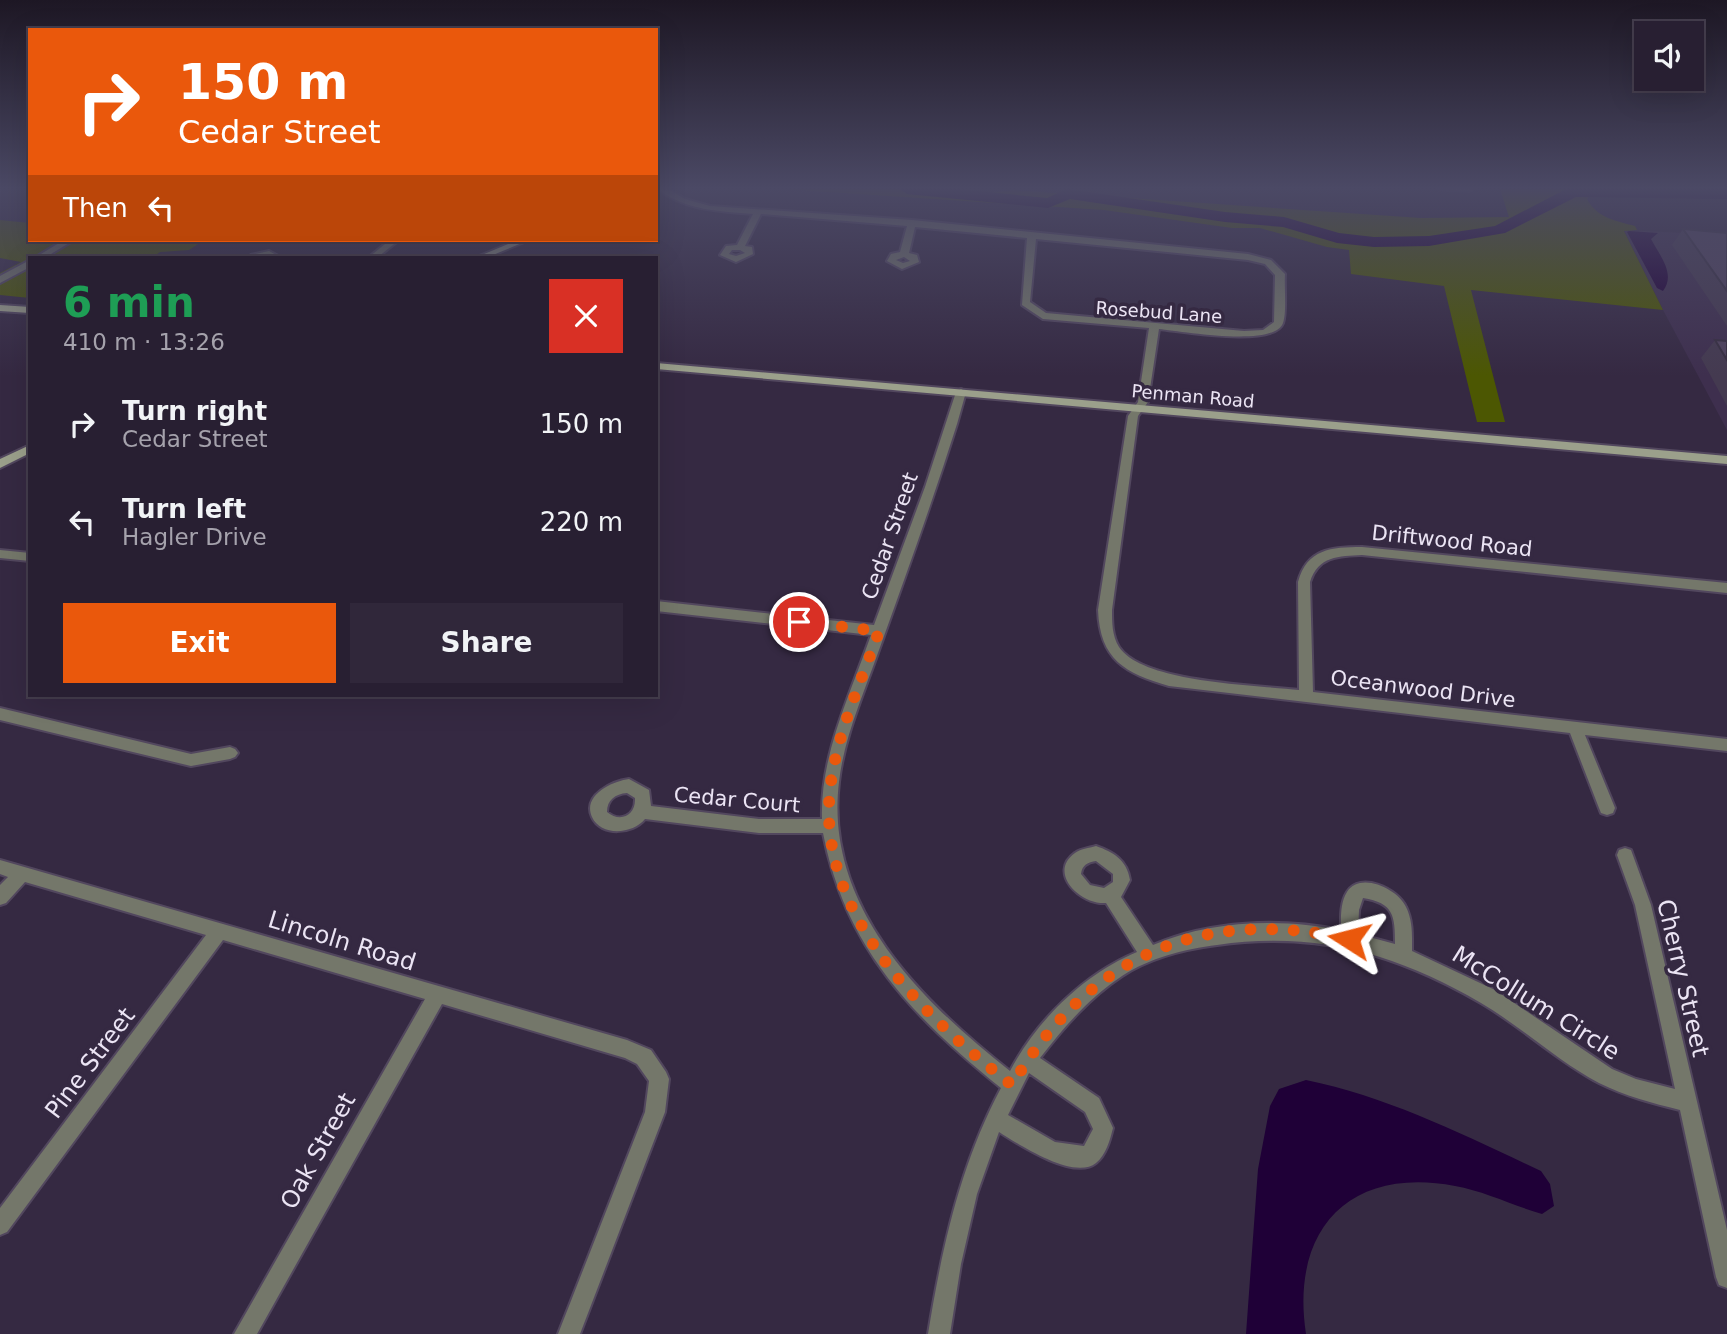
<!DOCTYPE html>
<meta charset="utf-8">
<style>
:root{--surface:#281f32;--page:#30273a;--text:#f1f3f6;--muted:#a5a2ac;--line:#443d4d;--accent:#ea580c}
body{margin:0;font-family:"DejaVu Sans",sans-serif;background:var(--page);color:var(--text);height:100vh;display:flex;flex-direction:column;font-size:26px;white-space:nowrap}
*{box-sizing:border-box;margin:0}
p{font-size:23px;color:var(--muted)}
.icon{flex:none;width:38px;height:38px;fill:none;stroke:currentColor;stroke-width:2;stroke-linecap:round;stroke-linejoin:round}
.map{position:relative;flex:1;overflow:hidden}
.details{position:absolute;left:28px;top:256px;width:630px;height:441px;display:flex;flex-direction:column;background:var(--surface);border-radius:0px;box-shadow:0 7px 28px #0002,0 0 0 2px var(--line)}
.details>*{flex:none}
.banner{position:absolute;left:28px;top:28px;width:630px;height:214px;border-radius:0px;box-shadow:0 7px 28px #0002,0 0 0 2px var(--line);background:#ea580c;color:#fff;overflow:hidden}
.controls{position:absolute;left:1634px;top:21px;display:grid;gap:14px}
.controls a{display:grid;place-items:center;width:70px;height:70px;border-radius:0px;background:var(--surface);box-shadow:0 7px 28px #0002,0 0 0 2px var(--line);font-size:35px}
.pin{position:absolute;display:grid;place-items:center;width:60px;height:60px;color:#fff;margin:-30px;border:4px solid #fff;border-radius:50%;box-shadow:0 2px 7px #0007}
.me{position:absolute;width:77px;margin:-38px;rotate:279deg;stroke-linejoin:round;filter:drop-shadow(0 0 5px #0008)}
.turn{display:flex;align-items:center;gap:24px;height:147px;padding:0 35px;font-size:32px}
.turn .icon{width:91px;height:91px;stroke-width:2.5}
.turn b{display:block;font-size:49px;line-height:60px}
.then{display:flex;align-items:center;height:66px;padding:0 35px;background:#0003;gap:14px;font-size:26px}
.round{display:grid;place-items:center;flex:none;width:74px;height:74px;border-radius:0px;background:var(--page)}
.summary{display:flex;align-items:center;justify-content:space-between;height:119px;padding:0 35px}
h1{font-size:42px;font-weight:700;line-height:52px;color:#1e9e55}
.button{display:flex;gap:14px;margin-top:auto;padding:14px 35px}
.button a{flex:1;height:80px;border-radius:0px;background:var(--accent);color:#fff;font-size:28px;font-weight:700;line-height:80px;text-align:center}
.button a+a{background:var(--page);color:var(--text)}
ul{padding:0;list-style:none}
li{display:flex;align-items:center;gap:21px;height:98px;padding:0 35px}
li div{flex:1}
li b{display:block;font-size:26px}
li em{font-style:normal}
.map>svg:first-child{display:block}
.built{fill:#3e2f4e}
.green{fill:#4c5702}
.water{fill:#1f0037}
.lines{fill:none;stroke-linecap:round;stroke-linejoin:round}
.river{fill:#1f0037;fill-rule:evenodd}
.street-casing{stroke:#52475e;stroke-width:4}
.secondary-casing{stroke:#52475e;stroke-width:4}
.street{fill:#74776a;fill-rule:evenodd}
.secondary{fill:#9ba08b;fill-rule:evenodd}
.wall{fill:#443a50}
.building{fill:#4f435d;stroke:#372f41;stroke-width:2}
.route{stroke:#ea580c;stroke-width:12;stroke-dasharray:0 21.6}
.labels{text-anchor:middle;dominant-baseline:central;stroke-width:7;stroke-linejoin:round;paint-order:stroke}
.far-street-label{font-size:18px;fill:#ebe4f4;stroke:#352942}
.street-label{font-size:21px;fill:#ebe4f4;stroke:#352942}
.near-street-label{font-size:24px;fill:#ebe4f4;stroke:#352942}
</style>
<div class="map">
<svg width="1727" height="1334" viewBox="0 0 1727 1334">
<rect width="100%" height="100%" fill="#352942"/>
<!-- built -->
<path class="built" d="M1624,230L1727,235V430L1663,310Z"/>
<!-- green -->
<path class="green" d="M782,189H950L984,194L1013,190L1421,218L1509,217L1500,189H1663L1666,194H1591L1587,199C1597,218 1616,221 1635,226L1637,230L1624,231L1663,310L1471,290L1505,422H1477L1444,286L1351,274L1349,250L1327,247L1260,228H1232L1104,210Z
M0,220L30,223V240H204L189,250L160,252L153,257H30V298L0,295V273L21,262L0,258Z"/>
<!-- water -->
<path class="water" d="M1629,231L1658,233L1651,239C1660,256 1676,274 1663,291L1657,288L1627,232Z
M1306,1080C1389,1097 1464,1135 1541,1171L1550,1184L1554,1206L1542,1214C1514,1206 1484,1191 1455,1186C1349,1166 1290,1230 1306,1334H1246L1258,1169L1270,1106L1279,1089Z"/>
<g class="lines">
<!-- river -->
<path class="river" d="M900,189H957L1047,198L1067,189L1225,212L1284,217L1339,233L1374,237L1429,236L1495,226L1566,189H1727V199L1576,197L1505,233L1429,246L1374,247L1337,243L1283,227L1225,222L1070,199L1048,208L907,194Z"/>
<!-- street casing -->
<g class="street-casing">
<path id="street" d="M658,189H668L685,199L710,206L912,220L1248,254L1271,260L1285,274C1284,286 1287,312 1283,323C1274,348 1181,331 1159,329L1148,402L1138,416L1112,610C1112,622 1112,636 1119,647C1143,683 1256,685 1299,690L1298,582C1307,549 1331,547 1362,547L1727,583V593L1362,555C1339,556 1318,556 1310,582L1313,692L1727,739V751L1585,735L1615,808L1613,813L1607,815L1601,813L1599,808L1570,733L1169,686C1125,673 1100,660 1098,610L1128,416L1138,402L1149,328L1043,319L1022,305L1027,238L915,227L909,253L917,255L919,262L902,269L887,261L891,254L900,252L907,226L761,214L745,246L752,247L753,254L736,262L720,255L726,246L737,245L753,214C720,211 686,211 658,189ZM1036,239L1248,260L1265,264L1275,275L1274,322L1263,330L1244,331L1046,313L1030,302ZM732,250H740L745,253L736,256L729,254ZM904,257L910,261L903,263L896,260Z
M1440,189H1473L1469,191Z
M64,240H74L46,257H36Z
M390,240H399L378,257H369Z
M269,251L280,257H250L251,255Z
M30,260V267L0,283V276Z
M961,389L966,392L957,424C933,500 906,575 879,650C864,693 844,737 839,782C824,906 921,1001 1010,1071C1037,1020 1084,974 1137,952L1106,903C1081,905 1047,873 1075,853C1080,849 1089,848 1096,846C1113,852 1127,860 1130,880L1121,897L1153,945C1210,920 1280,918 1341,930C1341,918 1340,903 1347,892C1360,871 1398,889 1406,907C1413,921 1412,936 1412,951L1495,990L1612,1069L1636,1079L1675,1089L1635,905L1617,855L1619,850L1625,848L1631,850L1651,905L1727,1230V1288L1719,1285L1716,1277L1680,1110C1652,1103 1625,1096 1599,1083C1557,1061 1522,1027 1481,1003C1395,953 1316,931 1217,945C1185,949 1149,958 1122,976C1089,998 1064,1027 1040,1058L1099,1098L1113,1128C1110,1140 1106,1155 1096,1163C1074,1181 1018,1144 999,1132L977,1194L961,1264L950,1334H928C942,1248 960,1165 1001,1088C913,1017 845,948 823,833H759L645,819C633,834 601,837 592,817C582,795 613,781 629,779L649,790L651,806L759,819H822C820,755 850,695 871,635L656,611V601L874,625L925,487L956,392ZM627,793L635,798C636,816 620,823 607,812C607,800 615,794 627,793ZM1096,861L1113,874V882L1104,888L1090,885L1081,874C1082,865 1088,862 1096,861ZM1363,898C1394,903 1395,916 1395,944L1358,934L1359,910ZM1029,1073L1085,1112L1093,1129L1084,1146L1055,1142L1008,1115Z
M0,550L30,553V561L0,558Z
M0,708L191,754L230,747L235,749L238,753L235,757L230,759L191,766L0,720Z
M0,860L627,1040L651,1050L666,1072L669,1079L665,1112L580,1334H558L645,1112L649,1081L637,1064L625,1058L442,1004L257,1334H234L425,999L223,940L7,1232L0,1235V1208L206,935L25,882L6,903L0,905V885L8,877L0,874Z"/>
</g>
<!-- secondary casing -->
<g class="secondary-casing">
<path id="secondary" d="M518,240H529L488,257H477Z
M0,305L30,307V313L0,311Z
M656,363L1727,456V464L656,369Z
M30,445V453L0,468V459Z"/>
</g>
<!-- street -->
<use href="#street" class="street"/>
<!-- secondary -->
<use href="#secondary" class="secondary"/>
</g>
<!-- wall -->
<path class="wall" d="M1683,229L1727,233V326L1672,245Z
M1715,340L1727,341V406L1701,358Z"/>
<!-- building -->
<path class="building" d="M1683,229L1727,233V291Z
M1715,340L1727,341V360Z"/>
<!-- sky -->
<linearGradient id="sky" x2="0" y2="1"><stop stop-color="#1d1724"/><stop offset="0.5" stop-color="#4b4965"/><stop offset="1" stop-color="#4b4965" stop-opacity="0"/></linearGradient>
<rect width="1727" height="376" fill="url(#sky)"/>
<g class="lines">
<!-- route -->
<path class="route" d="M799,622L879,631C860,686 831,745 829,805C825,921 927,1020 1012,1085C1089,956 1201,906 1349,939"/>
</g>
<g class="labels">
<!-- far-street labels -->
<g class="far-street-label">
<text transform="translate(1159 312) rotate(4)">Rosebud Lane</text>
<text transform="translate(1193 396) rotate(5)">Penman Road</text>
</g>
<!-- street labels -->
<g class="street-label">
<text transform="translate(890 536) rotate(-71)">Cedar Street</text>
<text transform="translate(1452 541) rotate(6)">Driftwood Road</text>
<text transform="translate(1423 689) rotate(7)">Oceanwood Drive</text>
<text transform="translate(737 800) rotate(5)">Cedar Court</text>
</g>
<!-- near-street labels -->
<g class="near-street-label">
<text transform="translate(342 941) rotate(17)">Lincoln Road</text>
<text transform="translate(1683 978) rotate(77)">Cherry Street</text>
<text transform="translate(1536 1003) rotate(32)">McCollum Circle</text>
<text transform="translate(90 1063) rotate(-53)">Pine Street</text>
<text transform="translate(318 1151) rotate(-61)">Oak Street</text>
</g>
</g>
</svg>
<div class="controls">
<a><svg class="icon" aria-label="sound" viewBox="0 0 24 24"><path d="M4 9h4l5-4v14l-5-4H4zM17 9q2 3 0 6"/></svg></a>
</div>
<div class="pin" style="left:799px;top:622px;background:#d93025"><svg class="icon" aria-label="arrive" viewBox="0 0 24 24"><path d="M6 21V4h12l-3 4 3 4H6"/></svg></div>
<svg class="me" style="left:1349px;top:939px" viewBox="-20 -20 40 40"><path d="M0-17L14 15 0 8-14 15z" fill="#ea580c" stroke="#fff" stroke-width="4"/></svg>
<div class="banner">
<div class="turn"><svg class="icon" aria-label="right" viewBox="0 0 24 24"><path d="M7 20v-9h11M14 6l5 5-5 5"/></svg><div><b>150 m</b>Cedar Street</div></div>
<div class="then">Then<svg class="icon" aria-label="left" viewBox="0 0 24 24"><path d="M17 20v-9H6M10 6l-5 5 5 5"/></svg></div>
</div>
<section class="details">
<div class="summary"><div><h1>6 min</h1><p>410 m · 13:26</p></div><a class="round" style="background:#d93025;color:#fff"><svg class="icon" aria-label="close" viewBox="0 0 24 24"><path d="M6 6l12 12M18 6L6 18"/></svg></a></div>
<ul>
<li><svg class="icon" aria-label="right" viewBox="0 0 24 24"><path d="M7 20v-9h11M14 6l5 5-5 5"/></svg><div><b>Turn right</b><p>Cedar Street</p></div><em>150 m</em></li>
<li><svg class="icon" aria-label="left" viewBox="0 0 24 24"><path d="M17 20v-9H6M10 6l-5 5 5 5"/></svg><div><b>Turn left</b><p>Hagler Drive</p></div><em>220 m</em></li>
</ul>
<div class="button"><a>Exit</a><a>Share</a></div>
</section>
</div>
